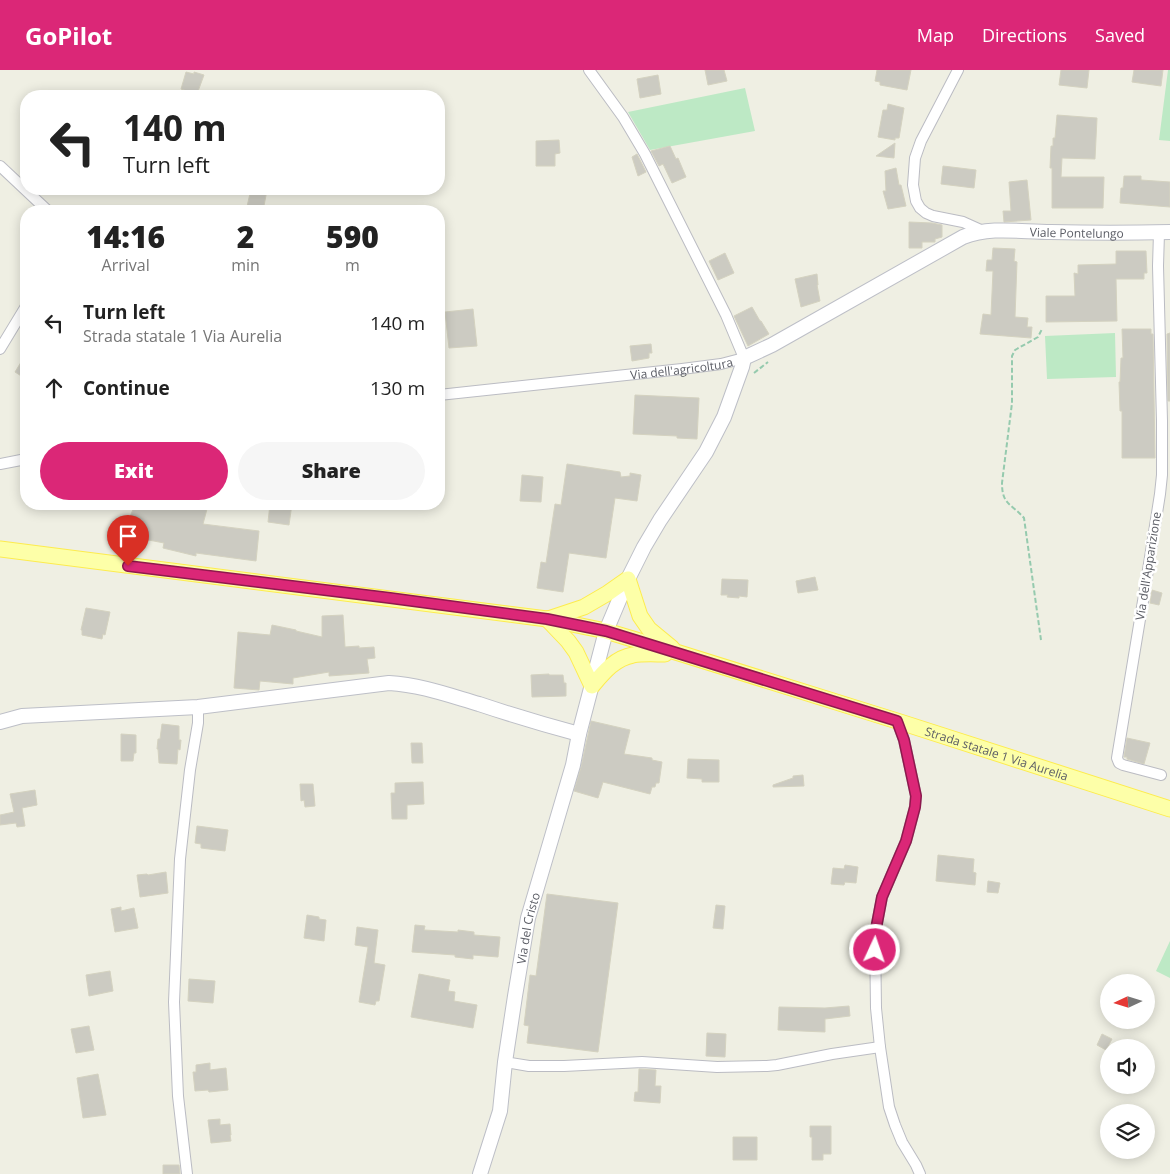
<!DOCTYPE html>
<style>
:root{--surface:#fff;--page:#f6f6f6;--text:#222;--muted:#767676;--accent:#db2777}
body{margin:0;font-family:"Open Sans",sans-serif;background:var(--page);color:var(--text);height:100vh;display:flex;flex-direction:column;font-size:19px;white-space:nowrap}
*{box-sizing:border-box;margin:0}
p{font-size:16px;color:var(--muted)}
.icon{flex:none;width:28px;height:28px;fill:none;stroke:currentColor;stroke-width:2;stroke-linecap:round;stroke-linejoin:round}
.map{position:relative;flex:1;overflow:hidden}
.drawer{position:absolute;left:20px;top:135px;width:425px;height:305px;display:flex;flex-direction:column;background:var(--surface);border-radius:20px;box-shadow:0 2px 12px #0003}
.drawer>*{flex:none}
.banner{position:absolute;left:20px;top:20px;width:425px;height:105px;border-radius:20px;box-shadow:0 2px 12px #0003;background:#fff;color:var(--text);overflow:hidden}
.needle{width:32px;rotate:266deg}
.tools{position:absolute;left:1100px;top:904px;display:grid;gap:10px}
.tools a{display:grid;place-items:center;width:55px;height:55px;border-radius:50%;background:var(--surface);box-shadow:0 2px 12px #0003;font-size:25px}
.pin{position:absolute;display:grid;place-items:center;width:42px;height:42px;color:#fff;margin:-51px -21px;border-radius:50% 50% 50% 0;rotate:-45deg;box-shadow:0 0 5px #0007}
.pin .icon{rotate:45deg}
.me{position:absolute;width:55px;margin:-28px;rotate:3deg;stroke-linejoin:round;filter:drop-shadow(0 0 4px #0008)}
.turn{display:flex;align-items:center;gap:18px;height:105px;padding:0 20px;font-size:22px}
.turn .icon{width:65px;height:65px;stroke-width:2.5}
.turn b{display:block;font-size:35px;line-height:42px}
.eta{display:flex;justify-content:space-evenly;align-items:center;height:85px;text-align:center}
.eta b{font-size:30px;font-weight:800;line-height:35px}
.button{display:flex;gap:10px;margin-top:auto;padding:10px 20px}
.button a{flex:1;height:58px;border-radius:30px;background:var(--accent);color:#fff;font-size:20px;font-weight:800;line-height:58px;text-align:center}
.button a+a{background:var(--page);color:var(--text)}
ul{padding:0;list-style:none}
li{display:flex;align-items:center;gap:15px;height:65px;padding:0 20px}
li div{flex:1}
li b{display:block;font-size:19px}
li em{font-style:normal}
header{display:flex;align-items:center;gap:30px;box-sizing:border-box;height:70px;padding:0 25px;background:var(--accent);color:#fff}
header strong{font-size:24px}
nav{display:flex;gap:28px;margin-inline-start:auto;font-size:18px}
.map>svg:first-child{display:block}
.green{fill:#bde9c5}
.building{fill:#cccbc2;stroke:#d4d2c0}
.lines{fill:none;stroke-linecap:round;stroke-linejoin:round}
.street-casing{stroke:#bbbcc3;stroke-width:12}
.secondary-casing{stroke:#bdbfc7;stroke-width:16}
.primary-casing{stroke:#fdec4e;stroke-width:17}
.path{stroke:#95caae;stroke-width:2;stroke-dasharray:5 2.5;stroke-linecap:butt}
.street{stroke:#fff;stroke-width:10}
.secondary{stroke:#fff;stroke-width:14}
.primary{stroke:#fdffa8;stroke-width:15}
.route-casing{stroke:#8e194d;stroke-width:12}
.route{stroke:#db2777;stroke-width:9}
.labels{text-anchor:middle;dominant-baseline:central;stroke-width:5;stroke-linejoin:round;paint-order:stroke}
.street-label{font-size:12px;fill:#5b5d65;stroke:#fff}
</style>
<header>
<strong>GoPilot</strong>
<nav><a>Map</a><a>Directions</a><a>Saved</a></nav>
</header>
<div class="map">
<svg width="1170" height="1104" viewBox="0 0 1170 1104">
<rect width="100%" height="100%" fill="#efefe3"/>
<!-- green -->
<path class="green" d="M1168,0H1170V71L1159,70Z
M745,18L755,61L650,80L628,42Z
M1115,263L1116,307L1047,309L1045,266Z
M1170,871V908L1156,901Z"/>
<!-- building -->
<path class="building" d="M705,0H724L727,11L708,15Z
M877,0H911L907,20L880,15V12L875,11Z
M1061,0H1089L1087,18L1059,15Z
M1134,0H1163L1161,16L1132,12Z
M186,2L194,4V2L204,5L197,24L181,19Z
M658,5L661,24L640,28L637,9Z
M888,34L904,38L899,68H895V70L878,67L883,40H887Z
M1057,45L1097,48L1095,89L1062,88L1061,107H1104L1103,138H1052V98H1050L1051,76H1053V68H1055Z
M559,70L560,83L555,84V96H536V71Z
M895,73L894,88L876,86Z
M670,76L676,89L678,88L686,107L672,113L663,94L659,96L651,81Z
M637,84L646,102L638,106L632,87Z
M943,96L976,100L974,118L941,114Z
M896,98L899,115H901L906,136L888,139L883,121H886L885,101Z
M1124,106H1141V110L1170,112V137L1120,133L1121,118H1123Z
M1027,110L1031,150L1004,152L1003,141H1011L1009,112Z
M251,119L267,120L263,141H246Z
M909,152L932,153L942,155V167L935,169V172H922V178H909Z
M993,178L1015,179L1014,191L1017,192L1015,247L1028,248L1027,257H1032L1031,268L980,264L983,244L991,245L993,201H986L987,190H992Z
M1116,181H1146L1147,203H1144V209H1116L1117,251L1046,252V226H1075L1074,203L1078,204V195L1116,194Z
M725,183L734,203L718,210L709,191Z
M817,204L818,215H817L820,231L801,237L795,209Z
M752,237L760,251H761L769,264L748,276L734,246Z
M473,239L477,276L449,278L445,242Z
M1122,259H1151V264H1153L1155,388H1122V341H1120L1119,312H1120L1121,288H1123Z
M1170,263V331H1168L1167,264Z
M651,274L652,283H649V288L632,291L630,276Z
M26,284V309L15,302Z
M635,325L699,328L697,369L677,368V366L633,364Z
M567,394L620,402L621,407L630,406V403L641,405L637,431L615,428L606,488L569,483L563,522L537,518L541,492L546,493L555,434L561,435Z
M522,405L543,407L541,432L520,431Z
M135,434H186L207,439L203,454L259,461L256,491L196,483V486L163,478L164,473L123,465Z
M270,434H292L289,455L268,452Z
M815,507L818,520L798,523L796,511Z
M722,509L748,510L747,527L739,526V528L727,527L728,525H721Z
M1152,520L1162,523L1159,535L1150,533Z
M86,538L110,542L105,565L103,564L102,569L82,565V560H81Z
M343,545L345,577L359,576V578L374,577L375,588L367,589L369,603L329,606V602L293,608V614L260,611L259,620L234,618L238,562L270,565L272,555L296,560V561L322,567V546Z
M549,604V605H563L564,613H566V626L532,627L531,605Z
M591,651L630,660L624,684L652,688V690L662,692L659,713H656L655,717H652L650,724L603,712L598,728L574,721L581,697Z
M162,654L179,656V670H181L180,680L178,679L177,694L159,693L158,679H157L158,669H160Z
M121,664L136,665V683H134L133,691H121Z
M1127,668L1150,673L1144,694L1127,689V687H1124Z
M411,673H422L423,693H412Z
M688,689L719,690V712H702V709L687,708Z
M803,705L804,716L773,717V715L793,708V706Z
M423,712L424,734L407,735V749H392L391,723H395V713Z
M300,714H313L315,736L305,737L304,730L301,731Z
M35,720L37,735L22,738L25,756L17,757L16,753L0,755V745L14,742L10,724Z
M197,756L228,760L225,781L201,778V774L195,773Z
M938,785L974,789L973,802L976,803L975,815L936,811Z
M845,795L858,797L856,813L845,812L844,815L831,814L833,798L844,799Z
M166,802L168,823L140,827L137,805L147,804L148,805Z
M988,811L1000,813L998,823L987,822Z
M547,824L618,833L598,982L527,973L529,956L524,955L530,905L536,906Z
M716,835L725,836L723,859L713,858Z
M121,837V841L134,838L138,858L115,862L111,839Z
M307,845L319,847V849L326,850L324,871L304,868Z
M415,855L425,856L424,860L458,862V860L474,862V865L500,867L498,887L473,885V889L455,887V885L412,882Z
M357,857L378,860L374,893L385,895L379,931H376L375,935L359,932L368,877L355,875Z
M110,901L113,921L89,926L86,905Z
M419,904L450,910L448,921L455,922L454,931L477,935L473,958L411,947Z
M189,909L215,911L213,933L188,931Z
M849,936L850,946L825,949V962L778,960L779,937L825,938Z
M89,956L94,980L76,983L71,959Z
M707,963L726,964L725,987L706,986Z
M1102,964L1112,969L1106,980L1097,975Z
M210,993V1000L226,998L228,1020L209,1022L208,1020L195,1021L193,1002H196V995Z
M639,999L656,1000L655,1016H661L660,1033L634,1031L635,1022H638Z
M98,1004L106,1045L83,1048L77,1008Z
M220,1049V1055L230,1054L231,1065H230L231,1071L211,1073L208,1050Z
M810,1056H831V1084H823V1090H812V1067H810Z
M733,1067H757V1090H733Z
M163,1095H179L180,1104H163Z"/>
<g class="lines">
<!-- street casing -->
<g class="street-casing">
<g id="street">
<path d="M958,0L921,71L915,88L913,115L916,131L920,138L926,143L933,146L963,152L983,161"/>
<path d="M0,96L48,141"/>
<path d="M1159,163L1158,196L1162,351V405L1160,424L1145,519L1117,688L1119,693L1123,695L1161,705"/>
<path d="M0,279L26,236"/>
<path id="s1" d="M439,325L682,299L721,294L744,288L726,245L645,84L623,47L589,0"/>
<path d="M0,394L26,389"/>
<path d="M897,651L904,670L916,726L915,737L906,771L882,827L875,864L876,938L880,977L889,1037L895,1055L902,1072L916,1095L920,1104"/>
<path d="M505,992L529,996H564L642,992L717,997L767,996L777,995L832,984L880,977"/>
<path d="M187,1104L178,1026L174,932L180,789L190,700L198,653V637"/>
</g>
</g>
<!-- secondary casing -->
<g class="secondary-casing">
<g id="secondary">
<path d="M0,652L22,646L198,637L389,613C421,615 448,625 479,634C512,645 545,655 579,664"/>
<path id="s2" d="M480,1104L500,1041L505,992L515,926L528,848L573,695L579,664L606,561L628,509L644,477L660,450L706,382L724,347L742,297L744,288L772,275L963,167C991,156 1021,162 1051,162C1090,163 1130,163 1170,162"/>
</g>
</g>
<!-- primary casing -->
<g class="primary-casing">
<g id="primary">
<path id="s3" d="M0,479L547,549L606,561L679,583L897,651L1170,739"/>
<path d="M547,549L568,571L576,582L592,616C603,603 615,588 633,585C643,583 655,584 665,584"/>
<path d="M548,549L584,537L608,523L628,509L640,546L649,559L672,578"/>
</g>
</g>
<!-- path -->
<path class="path" d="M754,303L768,292
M1041,570L1024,448C1011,433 1002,435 1002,413L1012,333V286L1015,280L1038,267L1042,259"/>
<!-- street -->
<use href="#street" class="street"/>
<!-- secondary -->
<use href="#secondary" class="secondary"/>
<!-- primary -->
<use href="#primary" class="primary"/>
</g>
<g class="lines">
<!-- route casing -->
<g class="route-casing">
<path id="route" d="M128,496L390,528L547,549L606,561L897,651L904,670L916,726L915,737L906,771L882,827L875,864V880"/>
</g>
<!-- route -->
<use href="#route" class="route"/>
</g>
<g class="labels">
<!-- street labels -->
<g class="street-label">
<text stroke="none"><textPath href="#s2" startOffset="1231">Viale Pontelungo</textPath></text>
<text stroke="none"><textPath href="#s1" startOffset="244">Via dell'agricoltura</textPath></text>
<text transform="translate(1148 496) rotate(-81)">Via dell'Apparizione</text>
<text stroke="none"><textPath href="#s3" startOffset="1021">Strada statale 1 Via Aurelia</textPath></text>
<text stroke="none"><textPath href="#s2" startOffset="251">Via del Cristo</textPath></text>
</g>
</g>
</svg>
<div class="tools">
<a><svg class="needle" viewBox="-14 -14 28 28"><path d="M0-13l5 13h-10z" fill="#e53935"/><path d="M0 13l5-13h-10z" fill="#767676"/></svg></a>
<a><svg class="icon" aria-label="sound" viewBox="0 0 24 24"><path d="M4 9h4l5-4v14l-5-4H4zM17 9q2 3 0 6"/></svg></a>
<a><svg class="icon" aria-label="layers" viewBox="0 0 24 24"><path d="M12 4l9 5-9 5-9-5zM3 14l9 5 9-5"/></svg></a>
</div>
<div class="pin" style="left:128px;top:496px;background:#d93025"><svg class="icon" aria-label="arrive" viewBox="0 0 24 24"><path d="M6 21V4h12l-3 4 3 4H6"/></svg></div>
<svg class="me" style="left:875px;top:880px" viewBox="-20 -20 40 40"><circle r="17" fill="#db2777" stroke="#fff" stroke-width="3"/><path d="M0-11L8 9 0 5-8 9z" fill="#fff"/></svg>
<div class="banner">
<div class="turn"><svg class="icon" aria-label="left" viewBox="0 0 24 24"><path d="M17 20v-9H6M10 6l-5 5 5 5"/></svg><div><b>140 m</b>Turn left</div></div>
</div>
<section class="drawer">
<div class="eta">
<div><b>14:16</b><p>Arrival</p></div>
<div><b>2</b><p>min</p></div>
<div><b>590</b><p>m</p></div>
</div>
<ul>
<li><svg class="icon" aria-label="left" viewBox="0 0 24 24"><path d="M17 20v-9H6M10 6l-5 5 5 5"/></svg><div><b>Turn left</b><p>Strada statale 1 Via Aurelia</p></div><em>140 m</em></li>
<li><svg class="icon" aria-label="ahead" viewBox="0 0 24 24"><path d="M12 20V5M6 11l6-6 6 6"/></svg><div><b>Continue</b></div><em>130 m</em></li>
</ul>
<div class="button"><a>Exit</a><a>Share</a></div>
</section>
</div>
